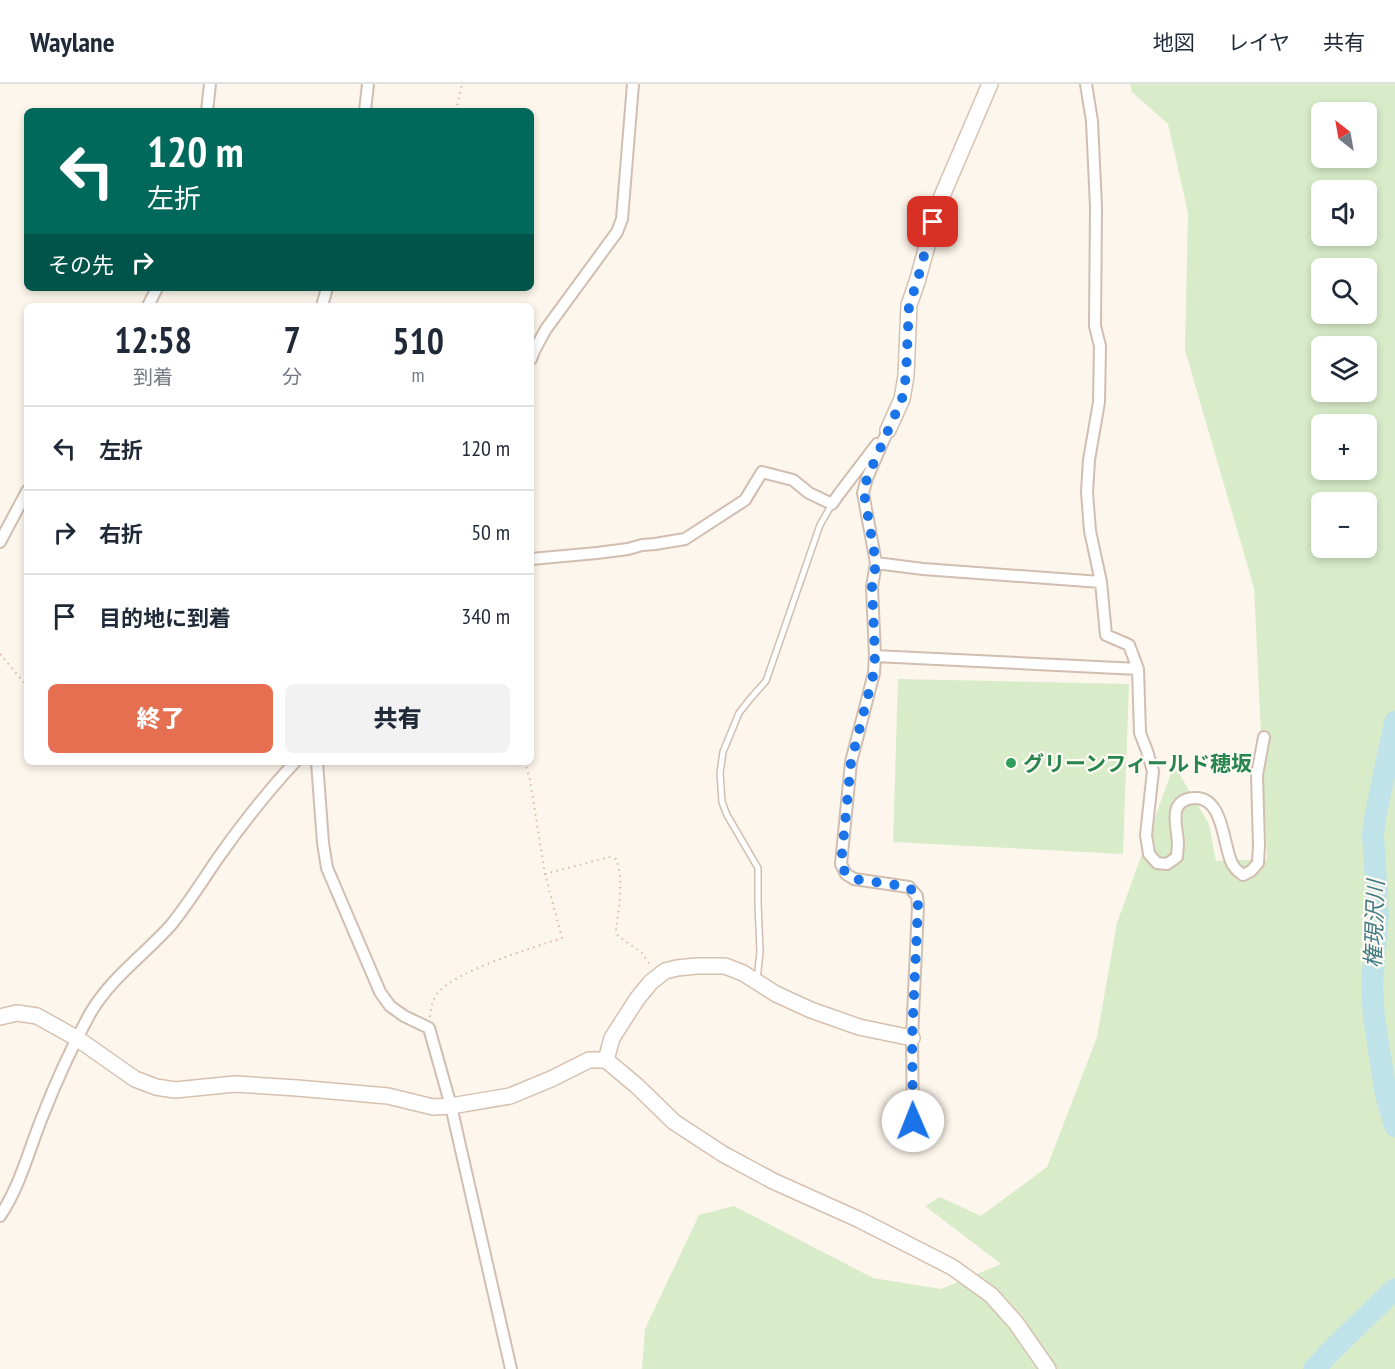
<!DOCTYPE html>
<html lang="ja">
<meta charset="utf-8">
<style>
:root{--surface:#fff;--page:#f2f2f3;--text:#1f2937;--muted:#747a83;--line:#e0e1e3;--accent:#e76f51}
body{margin:0;font-family:"PT Sans Narrow","Noto Sans JP",sans-serif;background:var(--page);color:var(--text);height:100vh;display:flex;flex-direction:column;font-size:22px;white-space:nowrap}
*{box-sizing:border-box;margin:0}
p{font-size:20px;color:var(--muted)}
.icon{flex:none;width:33px;height:33px;fill:none;stroke:currentColor;stroke-width:2;stroke-linecap:round;stroke-linejoin:round}
.map{position:relative;flex:1;overflow:hidden}
.drawer{position:absolute;left:24px;top:219px;width:510px;height:462px;display:flex;flex-direction:column;background:var(--surface);border-radius:9px;box-shadow:0 3px 9px #0003}
.drawer>*{flex:none}
.hud{position:absolute;left:24px;top:24px;width:510px;height:183px;border-radius:9px;box-shadow:0 3px 9px #0003;background:#00695c;color:#fff;overflow:hidden}
.needle{width:39px;rotate:329deg}
.buttons{position:absolute;left:1311px;top:18px;display:grid;gap:12px}
.buttons a{display:grid;place-items:center;width:66px;height:66px;border-radius:9px;background:var(--surface);box-shadow:0 3px 9px #0003;font-size:30px}
.pin{position:absolute;display:grid;place-items:center;width:51px;height:51px;color:#fff;margin:-26px;border-radius:12px;box-shadow:0 3px 9px #0006}
.me{position:absolute;width:66px;margin:-33px;rotate:359deg;stroke-linejoin:round;filter:drop-shadow(0 0 4px #0008)}
.turn{display:flex;align-items:center;gap:21px;height:126px;padding:0 24px;font-size:27px}
.turn .icon{width:78px;height:78px;stroke-width:2.5}
.turn b{display:block;font-size:42px;line-height:51px}
.then{display:flex;align-items:center;height:57px;padding:0 24px;background:#0003;gap:12px;font-size:22px}
.eta{display:flex;justify-content:space-evenly;align-items:center;height:102px;text-align:center}
.eta b{font-size:36px;font-weight:800;line-height:42px}
.cta{display:flex;gap:12px;margin-top:auto;padding:12px 24px}
.cta a{flex:1;height:69px;border-radius:9px;background:var(--accent);color:#fff;font-size:24px;font-weight:800;line-height:69px;text-align:center}
.cta a+a{background:var(--page);color:var(--text)}
ul{padding:0;list-style:none}
li{display:flex;align-items:center;gap:18px;height:84px;padding:0 24px;border-top:2px solid var(--line)}
li div{flex:1}
li b{display:block;font-size:22px}
li em{font-style:normal}
header{display:flex;align-items:center;gap:36px;box-sizing:border-box;height:84px;padding:0 30px;background:var(--surface);border-bottom:2px solid var(--line)}
header strong{font-size:28px}
nav{display:flex;gap:33px;margin-inline-start:auto;font-size:21px}
.map>svg:first-child{display:block}
.green{fill:#d8ecc9;fill-rule:evenodd}
.lines{fill:none;stroke-linecap:round;stroke-linejoin:round}
.river{stroke:#bfe3e8;stroke-width:22}
.lane-casing{stroke:#d1beb0;stroke-width:8}
.street-casing{stroke:#d1beb0;stroke-width:14}
.secondary-casing{stroke:#d6c0b0;stroke-width:18}
.path{stroke:#d9b8a5;stroke-width:2;stroke-dasharray:1.5 4.5;stroke-linecap:butt}
.lane{stroke:#fff;stroke-width:5}
.street{stroke:#fff;stroke-width:10}
.secondary{stroke:#fff;stroke-width:15}
.route{stroke:#1a73e8;stroke-width:10;stroke-dasharray:0 18}
.leisure-dot{fill:#2e9e5b;stroke:#fffaf3;stroke-width:2}
.labels{text-anchor:middle;dominant-baseline:central;stroke-width:4.5;stroke-linejoin:round;paint-order:stroke}
.leisure-label{font-size:21px;font-weight:bold;fill:#27864d;stroke:#fffaf3;text-anchor:start}
.water-label{font-size:22px;font-style:italic;fill:#437c86;stroke:#fffaf3}
</style>
<header>
<strong>Waylane</strong>
<nav><a>地図</a><a>レイヤ</a><a>共有</a></nav>
</header>
<div class="map">
<svg width="1395" height="1285" viewBox="0 0 1395 1285">
<rect width="100%" height="100%" fill="#fdf6ec"/>
<!-- green -->
<path class="green" d="M1130,0H1395V1285H642L645,1245L699,1131L734,1122L873,1194L941,1205L1001,1180L925,1122L940,1113L981,1132L1047,1083L1097,953L1117,839L1174,681L1209,740L1216,777L1267,775L1254,504L1185,266L1188,129L1168,40L1132,8ZM1322,28H1366V74H1322ZM1322,106H1366V152H1322ZM1322,184H1366V230H1322ZM1322,262H1366V308H1322ZM1322,340H1366V386H1322ZM1322,418H1366V464H1322Z
M898,595L1129,600L1123,770L893,758Z"/>
<g class="lines">
<!-- river -->
<path class="river" d="M1395,638L1375,734L1373,750L1378,831L1372,900L1374,934L1386,1011L1395,1042
M1314,1285L1333,1265L1395,1205"/>
<!-- lane casing -->
<g class="lane-casing">
<path id="lane" d="M757,896L760,868L758,819V784L727,731L722,718L720,689L723,668L739,629L750,615L766,597L820,441L832,420"/>
</g>
<!-- street casing -->
<g class="street-casing">
<path id="street" d="M1086,0L1092,37L1096,123L1095,242L1100,262L1099,318L1089,376L1087,408L1090,447L1101,498L1106,551L1129,561L1138,585L1140,649L1147,667L1153,687L1146,751L1149,770L1157,779L1167,780L1177,773C1177,768 1178,763 1178,759C1177,742 1167,716 1194,714C1223,712 1223,759 1231,777C1233,783 1237,787 1243,791L1251,787L1258,779L1259,761L1257,691L1264,653
M207,27L210,0
M365,27L368,0
M148,222L157,204
M322,222L327,204
M531,275L534,267L546,245L617,148L622,135L633,0
M888,346L867,394L863,409L876,479L872,503L875,572L874,589L851,678L841,780L846,790L854,795L909,803L917,812L918,822L912,954L913,1037
M0,458L27,407
M531,475L597,469L628,465L642,461L655,460L685,455L745,416L762,388L793,396L809,409L832,420L839,410L877,360
M876,479L923,485L1101,498
M875,572L1138,585
M317,678L323,759L327,784L380,908L390,922L404,932L429,944L451,1022L511,1285
M0,1132C20,1102 28,1069 41,1036C55,1000 72,962 91,928C111,894 145,870 171,841C188,820 203,796 218,774C242,740 267,708 295,678"/>
</g>
<!-- secondary casing -->
<g class="secondary-casing">
<path id="secondary" d="M888,346L902,315L906,292L909,221L917,198L939,119L990,0
M0,933L17,929L37,932L78,955L135,995L156,1003L175,1006L235,1000L297,1004L388,1012L433,1023L451,1022L510,1012L551,995L589,976H606L637,1002L674,1038L723,1070L773,1097L860,1136L952,1183L991,1211L1016,1239L1048,1285
M606,976L612,954L637,915L651,898L665,887L677,884L697,882H725L743,889L776,910L811,926L859,943L912,954"/>
</g>
<!-- path -->
<path class="path" d="M456,27L462,0
M0,570L27,602
M545,790L609,773L616,775C624,797 619,821 616,845L618,852L642,869L650,881
M430,933C431,924 432,917 437,910C454,887 532,864 562,854L545,790L530,696L526,682L522,678"/>
<!-- lane -->
<use href="#lane" class="lane"/>
<!-- street -->
<use href="#street" class="street"/>
<!-- secondary -->
<use href="#secondary" class="secondary"/>
</g>
<g class="lines">
<!-- route -->
<path class="route" d="M913,1037L912,954L918,822L917,812L909,803L854,795L846,790L841,780L851,678L874,588L875,572L872,503L876,479L864,409L867,394L902,315L906,292L909,221L917,198L933,138"/>
</g>
<!-- markers -->
<circle class="leisure-dot" cx="1011" cy="679" r="6"/>
<g class="labels">
<!-- leisure labels -->
<g class="leisure-label">
<text x="1023" y="679">グリーンフィールド穂坂</text>
</g>
<!-- water labels -->
<g class="water-label">
<text transform="translate(1374 840) rotate(-88)">権現沢川</text>
</g>
</g>
</svg>
<div class="buttons">
<a><svg class="needle" viewBox="-14 -14 28 28"><path d="M0-13l5 13h-10z" fill="#e53935"/><path d="M0 13l5-13h-10z" fill="#747a83"/></svg></a>
<a><svg class="icon" aria-label="sound" viewBox="0 0 24 24"><path d="M4 9h4l5-4v14l-5-4H4zM17 9q2 3 0 6"/></svg></a>
<a><svg class="icon" aria-label="search" viewBox="0 0 24 24"><circle cx="10" cy="10" r="6"/><path d="M15 15l6 6"/></svg></a>
<a><svg class="icon" aria-label="layers" viewBox="0 0 24 24"><path d="M12 4l9 5-9 5-9-5zM3 14l9 5 9-5"/></svg></a>
<a>+</a>
<a>−</a>
</div>
<div class="pin" style="left:933px;top:138px;background:#d93025"><svg class="icon" aria-label="arrive" viewBox="0 0 24 24"><path d="M6 21V4h12l-3 4 3 4H6"/></svg></div>
<svg class="me" style="left:913px;top:1037px" viewBox="-20 -20 40 40"><circle r="19" fill="#fff"/><path d="M0-13L10 11 0 6-10 11z" fill="#1a73e8"/></svg>
<div class="hud">
<div class="turn"><svg class="icon" aria-label="left" viewBox="0 0 24 24"><path d="M17 20v-9H6M10 6l-5 5 5 5"/></svg><div><b>120 m</b>左折</div></div>
<div class="then">その先<svg class="icon" aria-label="right" viewBox="0 0 24 24"><path d="M7 20v-9h11M14 6l5 5-5 5"/></svg></div>
</div>
<section class="drawer">
<div class="eta">
<div><b>12:58</b><p>到着</p></div>
<div><b>7</b><p>分</p></div>
<div><b>510</b><p>m</p></div>
</div>
<ul>
<li><svg class="icon" aria-label="left" viewBox="0 0 24 24"><path d="M17 20v-9H6M10 6l-5 5 5 5"/></svg><div><b>左折</b></div><em>120 m</em></li>
<li><svg class="icon" aria-label="right" viewBox="0 0 24 24"><path d="M7 20v-9h11M14 6l5 5-5 5"/></svg><div><b>右折</b></div><em>50 m</em></li>
<li><svg class="icon" aria-label="arrive" viewBox="0 0 24 24"><path d="M6 21V4h12l-3 4 3 4H6"/></svg><div><b>目的地に到着</b></div><em>340 m</em></li>
</ul>
<div class="cta"><a>終了</a><a>共有</a></div>
</section>
</div>
